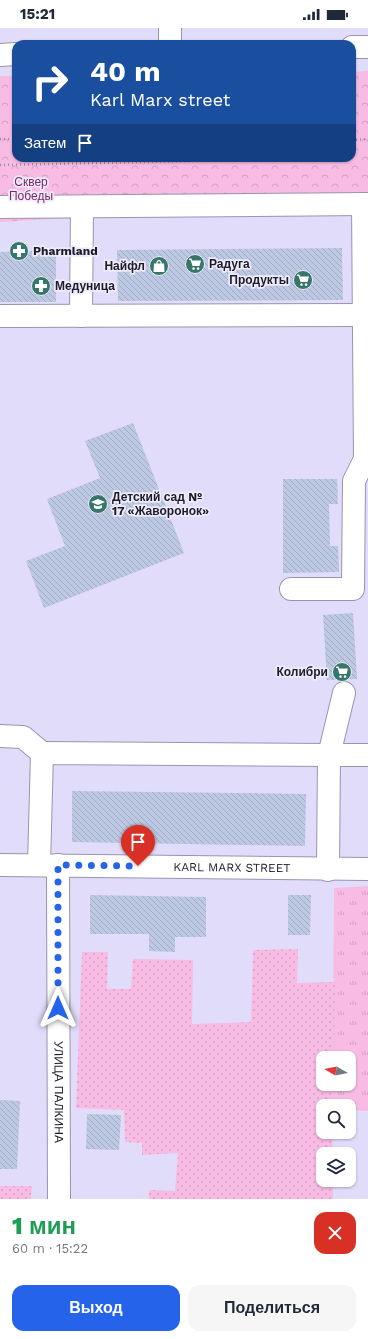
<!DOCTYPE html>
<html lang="ru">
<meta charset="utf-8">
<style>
:root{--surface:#fff;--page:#f6f6f7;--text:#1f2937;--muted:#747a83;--accent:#2563eb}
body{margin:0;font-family:"Work Sans",sans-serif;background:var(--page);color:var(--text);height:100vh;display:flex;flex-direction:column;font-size:15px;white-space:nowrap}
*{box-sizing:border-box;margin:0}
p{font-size:13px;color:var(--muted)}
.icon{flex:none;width:22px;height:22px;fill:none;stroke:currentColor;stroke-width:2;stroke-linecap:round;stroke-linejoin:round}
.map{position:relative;height:1171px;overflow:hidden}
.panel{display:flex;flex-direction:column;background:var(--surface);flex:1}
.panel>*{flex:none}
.guide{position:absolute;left:12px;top:12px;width:344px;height:122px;border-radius:12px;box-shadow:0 1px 3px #0004;background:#1a4fa0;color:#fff;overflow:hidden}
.needle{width:26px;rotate:280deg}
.tools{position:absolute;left:316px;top:1023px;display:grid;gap:8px}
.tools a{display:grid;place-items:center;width:40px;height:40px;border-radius:8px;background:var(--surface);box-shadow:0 1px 3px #0004;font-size:20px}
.pin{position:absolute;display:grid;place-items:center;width:34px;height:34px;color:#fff;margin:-41px -17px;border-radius:50% 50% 50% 0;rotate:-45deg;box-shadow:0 0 4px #0007}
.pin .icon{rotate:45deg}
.me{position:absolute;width:44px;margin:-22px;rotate:0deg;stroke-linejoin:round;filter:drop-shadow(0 0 3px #0008)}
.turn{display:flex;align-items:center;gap:14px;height:84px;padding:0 12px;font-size:18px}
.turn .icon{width:52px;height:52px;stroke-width:2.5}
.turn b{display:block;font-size:28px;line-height:34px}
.then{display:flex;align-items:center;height:38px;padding:0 12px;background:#0003;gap:8px;font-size:15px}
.round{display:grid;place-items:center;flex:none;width:42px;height:42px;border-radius:12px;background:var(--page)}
.headline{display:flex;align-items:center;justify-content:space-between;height:68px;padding:0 12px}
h1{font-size:24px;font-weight:800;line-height:30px;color:#1e9e55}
.cta{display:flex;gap:8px;margin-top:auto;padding:8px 12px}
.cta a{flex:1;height:46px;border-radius:12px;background:var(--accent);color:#fff;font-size:16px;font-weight:800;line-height:46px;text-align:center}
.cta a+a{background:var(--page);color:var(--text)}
.status{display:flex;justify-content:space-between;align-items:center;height:28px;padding:0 20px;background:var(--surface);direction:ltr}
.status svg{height:11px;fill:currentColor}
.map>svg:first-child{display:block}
.grass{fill:url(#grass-tufts)}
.park{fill:url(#park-crowns)}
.garden{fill:url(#garden-dots)}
.building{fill:url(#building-back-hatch)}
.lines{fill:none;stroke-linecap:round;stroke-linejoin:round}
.minor-casing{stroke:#9894af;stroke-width:24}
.major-casing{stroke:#9894af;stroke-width:24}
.path{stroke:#918ea4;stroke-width:2.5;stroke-dasharray:1 3;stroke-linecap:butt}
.minor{stroke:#fff;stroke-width:22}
.major{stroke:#fff;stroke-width:22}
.route{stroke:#2563eb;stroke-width:7;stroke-dasharray:0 12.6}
.labels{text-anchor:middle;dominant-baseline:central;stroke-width:3.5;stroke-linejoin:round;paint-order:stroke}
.park-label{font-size:12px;fill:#7c2667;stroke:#eeebfd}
.poi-label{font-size:12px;font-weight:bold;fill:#1e1c27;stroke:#eeebfd;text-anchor:start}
.street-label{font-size:12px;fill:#1e1c27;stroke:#eeebfd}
</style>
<div class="status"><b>15:21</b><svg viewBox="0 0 49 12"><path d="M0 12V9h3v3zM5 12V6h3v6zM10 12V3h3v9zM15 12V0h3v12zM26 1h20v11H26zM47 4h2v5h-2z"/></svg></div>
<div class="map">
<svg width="368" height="1171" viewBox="0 0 368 1171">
<defs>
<pattern id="grass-tufts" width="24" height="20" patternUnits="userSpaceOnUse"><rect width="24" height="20" fill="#f8bbe4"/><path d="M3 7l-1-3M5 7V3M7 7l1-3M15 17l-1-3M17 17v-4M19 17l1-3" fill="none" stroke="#d4a0c4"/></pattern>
<pattern id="park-crowns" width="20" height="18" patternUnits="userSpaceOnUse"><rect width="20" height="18" fill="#f8bbe4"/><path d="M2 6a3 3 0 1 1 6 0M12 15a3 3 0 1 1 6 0" fill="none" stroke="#d4a0c4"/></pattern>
<pattern id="garden-dots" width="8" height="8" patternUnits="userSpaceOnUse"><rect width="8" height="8" fill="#f8bbe4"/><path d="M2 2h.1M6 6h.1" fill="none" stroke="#d4a0c4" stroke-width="1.8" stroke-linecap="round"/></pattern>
<pattern id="building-back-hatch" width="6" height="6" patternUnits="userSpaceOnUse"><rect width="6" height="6" fill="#bdc8e3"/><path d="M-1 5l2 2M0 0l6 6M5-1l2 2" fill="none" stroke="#a2abc3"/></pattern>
</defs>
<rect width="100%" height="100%" fill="#e1dcfa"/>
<!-- grass -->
<path class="grass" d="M368,858V1083L349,1082V1078H332V1056H349V1030H333L334,860Z"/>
<!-- park -->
<path class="park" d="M368,43V173L0,194V48H16V130H352V44Z"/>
<!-- garden -->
<path class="garden" d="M298,921L297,955L335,954L333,1030H323V1056H332V1078H323V1104H332L333,1126H323V1152H333V1171H149V1162L175,1163L178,1125L142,1127V1115L125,1114L124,1082L76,1080L82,924H108L107,961H131L133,931L193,932L192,996L251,994L253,922Z
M0,1158H32L31,1171H0Z"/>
<!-- building -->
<path class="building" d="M342,220L343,272L118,273L117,222Z
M56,222V274H0V224Z
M133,395L184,525L44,580L26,533L65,518L47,471L100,450L85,413Z
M283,451H337L338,476H329L330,518H338L339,544L283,545Z
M353,585L357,651L327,652L323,587Z
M72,763L306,766L305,818L72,814Z
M90,867L206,869V909H175V924L149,923V906H90Z
M288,867H311L310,907H288Z
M0,1072L20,1073L17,1141H0Z
M87,1086L121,1087L119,1122L86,1121Z"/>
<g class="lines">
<!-- minor casing -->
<g class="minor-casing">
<g id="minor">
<path d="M170,0V16"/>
<path d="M0,179L368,176"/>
<path d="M0,288L368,287"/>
<path d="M81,288L82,179"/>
<path d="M291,561H353L354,453L365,431L363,176"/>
<path d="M0,708L23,709L42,725"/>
<path id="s1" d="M0,837L368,841"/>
<path d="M39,837L42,725L329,727L344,665"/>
<path id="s2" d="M58,837L59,1171"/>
<path d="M328,842L329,727H368"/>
</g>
</g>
<!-- major casing -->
<g class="major-casing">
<path id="major" d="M352,19H368
M0,27L16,26"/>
</g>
<!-- path -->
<path class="path" d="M0,111H16
M352,112L368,111
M0,137L333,130"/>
<!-- minor -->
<use href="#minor" class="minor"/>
<!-- major -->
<use href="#major" class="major"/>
</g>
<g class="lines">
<!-- route -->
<path class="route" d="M58,980V837L138,838"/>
</g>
<!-- icons -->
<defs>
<g id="pharmacy-disc" transform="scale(1)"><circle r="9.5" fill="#357768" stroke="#eeebfd"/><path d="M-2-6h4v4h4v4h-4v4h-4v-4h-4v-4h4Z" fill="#fff"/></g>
<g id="supermarket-disc" transform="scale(1)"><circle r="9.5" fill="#357768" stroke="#eeebfd"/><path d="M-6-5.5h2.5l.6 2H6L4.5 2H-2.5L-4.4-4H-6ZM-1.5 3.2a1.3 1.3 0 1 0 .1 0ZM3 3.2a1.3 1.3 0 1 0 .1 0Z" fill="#fff"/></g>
<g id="shop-disc" transform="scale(1)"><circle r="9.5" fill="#357768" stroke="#eeebfd"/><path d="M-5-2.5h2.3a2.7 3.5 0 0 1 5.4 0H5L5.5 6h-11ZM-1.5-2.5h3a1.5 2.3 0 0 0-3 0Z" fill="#fff"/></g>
<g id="school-disc" transform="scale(1)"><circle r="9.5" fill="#357768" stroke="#eeebfd"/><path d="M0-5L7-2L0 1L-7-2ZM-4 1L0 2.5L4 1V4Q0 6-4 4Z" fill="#fff"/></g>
</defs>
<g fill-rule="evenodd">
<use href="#pharmacy-disc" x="19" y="223"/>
<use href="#supermarket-disc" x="195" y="236"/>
<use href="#shop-disc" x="159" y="238"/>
<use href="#supermarket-disc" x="303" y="252"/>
<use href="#pharmacy-disc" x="41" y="258"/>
<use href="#school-disc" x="98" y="476"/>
<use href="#supermarket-disc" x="342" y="644"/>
</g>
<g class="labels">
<!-- park labels -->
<g class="park-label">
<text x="31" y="154">Сквер<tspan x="31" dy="14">Победы</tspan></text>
</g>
<!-- poi labels -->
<g class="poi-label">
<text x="33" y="223">Pharmland</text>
<text x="209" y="236">Радуга</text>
<text x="145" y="238" text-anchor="end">Найфл</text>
<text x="289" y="252" text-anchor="end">Продукты</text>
<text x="55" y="258">Медуница</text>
<text x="112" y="469">Детский сад №<tspan x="112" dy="14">17 «Жаворонок»</tspan></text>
<text x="328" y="644" text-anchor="end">Колибри</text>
</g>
<!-- street labels -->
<g class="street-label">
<text stroke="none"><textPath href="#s1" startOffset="232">KARL MARX STREET</textPath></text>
<text stroke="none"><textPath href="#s2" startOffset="227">УЛИЦА ПАЛКИНА</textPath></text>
</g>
</g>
</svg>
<div class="tools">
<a><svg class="needle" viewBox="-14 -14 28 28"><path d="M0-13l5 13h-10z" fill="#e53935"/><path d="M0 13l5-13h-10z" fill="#747a83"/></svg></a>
<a><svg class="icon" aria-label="search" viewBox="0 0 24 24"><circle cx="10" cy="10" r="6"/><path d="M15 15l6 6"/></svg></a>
<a><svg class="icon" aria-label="layers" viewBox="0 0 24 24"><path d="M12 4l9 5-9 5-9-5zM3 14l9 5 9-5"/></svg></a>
</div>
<div class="pin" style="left:138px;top:838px;background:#d93025"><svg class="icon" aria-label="arrive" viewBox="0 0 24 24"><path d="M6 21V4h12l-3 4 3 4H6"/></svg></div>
<svg class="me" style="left:58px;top:980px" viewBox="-20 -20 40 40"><path d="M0-17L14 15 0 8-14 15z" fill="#2563eb" stroke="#fff" stroke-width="4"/></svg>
<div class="guide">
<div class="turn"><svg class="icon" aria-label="right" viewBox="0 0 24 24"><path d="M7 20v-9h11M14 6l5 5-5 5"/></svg><div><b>40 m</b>Karl Marx street</div></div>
<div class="then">Затем<svg class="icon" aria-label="arrive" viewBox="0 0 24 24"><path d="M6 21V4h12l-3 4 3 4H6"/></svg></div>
</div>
</div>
<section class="panel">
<div class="headline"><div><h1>1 мин</h1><p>60 m · 15:22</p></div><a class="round" style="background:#d93025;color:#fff"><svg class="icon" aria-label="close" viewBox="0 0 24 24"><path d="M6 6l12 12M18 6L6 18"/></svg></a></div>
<div class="cta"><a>Выход</a><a>Поделиться</a></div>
</section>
